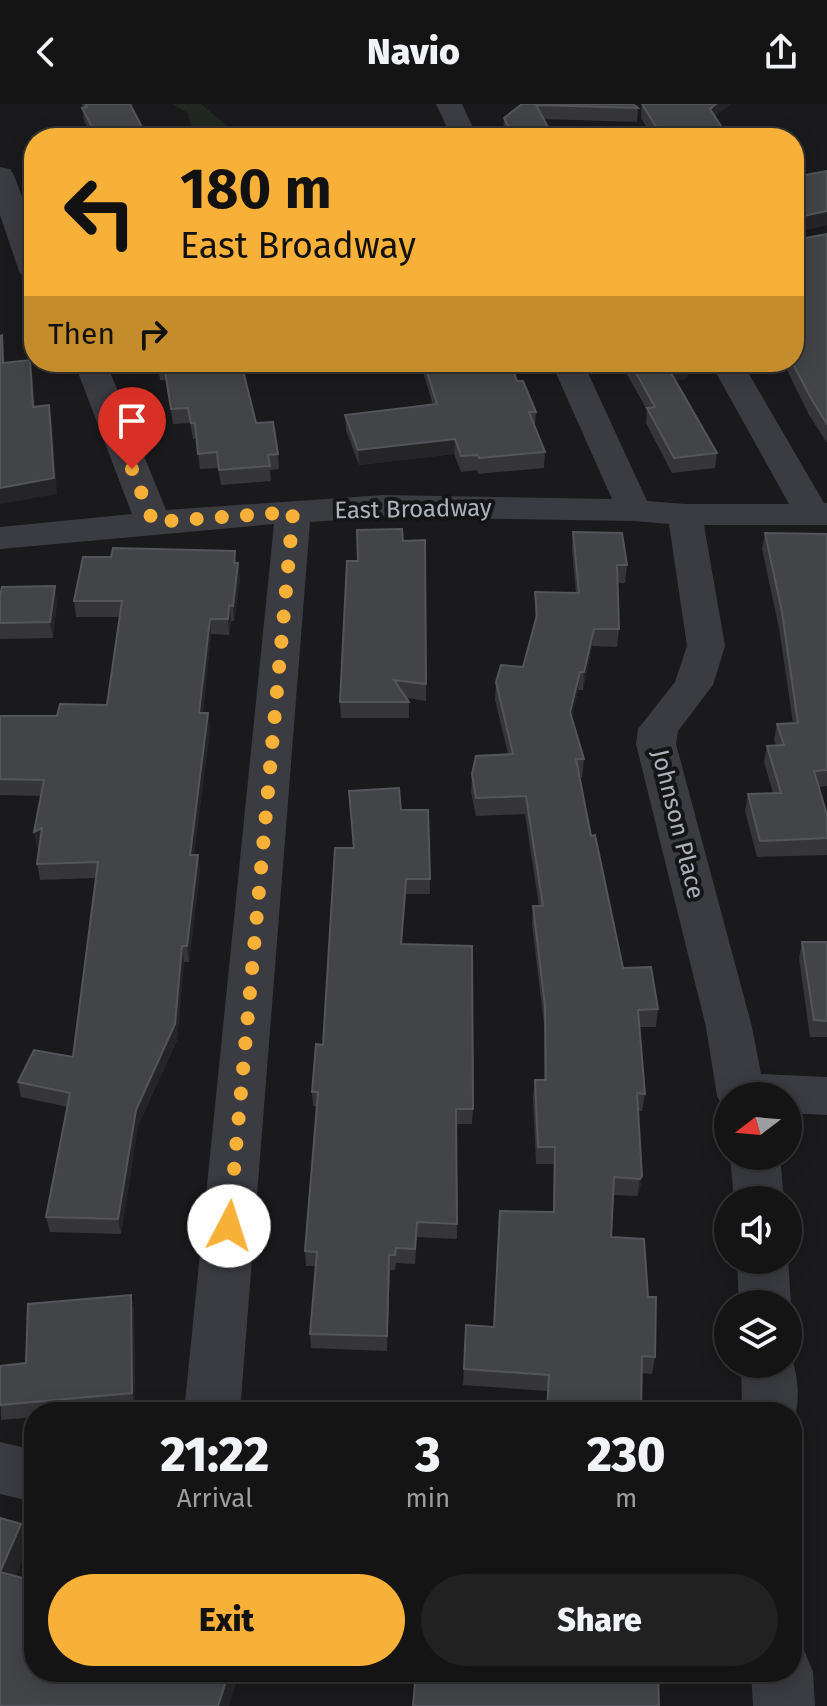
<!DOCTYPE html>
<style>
:root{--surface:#141415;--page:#212122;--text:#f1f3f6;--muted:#9d9ea0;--line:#333334;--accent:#f7b038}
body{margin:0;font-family:"Fira Sans",sans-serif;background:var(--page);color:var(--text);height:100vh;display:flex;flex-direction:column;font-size:30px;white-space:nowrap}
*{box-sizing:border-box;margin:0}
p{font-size:26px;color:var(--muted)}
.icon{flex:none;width:44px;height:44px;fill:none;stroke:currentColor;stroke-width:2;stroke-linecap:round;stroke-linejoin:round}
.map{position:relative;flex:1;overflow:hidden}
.details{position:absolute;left:24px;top:1298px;width:778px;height:280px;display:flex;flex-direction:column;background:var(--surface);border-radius:32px;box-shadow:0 4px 20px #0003,0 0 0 2px var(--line)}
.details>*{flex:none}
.banner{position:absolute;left:24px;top:24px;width:780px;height:244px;border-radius:32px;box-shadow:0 4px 20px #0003,0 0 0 2px var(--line);background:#f7b038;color:#111;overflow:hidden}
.needle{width:52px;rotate:254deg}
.fabs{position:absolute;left:714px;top:978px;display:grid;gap:16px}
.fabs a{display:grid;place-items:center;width:88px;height:88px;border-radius:50%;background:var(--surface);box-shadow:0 4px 20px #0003,0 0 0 2px var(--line);font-size:40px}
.pin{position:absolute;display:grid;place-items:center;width:68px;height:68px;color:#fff;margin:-82px -34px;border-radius:50% 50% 50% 0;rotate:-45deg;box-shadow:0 0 8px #0007}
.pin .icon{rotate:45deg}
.me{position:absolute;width:88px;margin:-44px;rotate:5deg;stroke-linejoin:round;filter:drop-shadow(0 0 6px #0008)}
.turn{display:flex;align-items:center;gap:28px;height:168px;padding:0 24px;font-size:36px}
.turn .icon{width:104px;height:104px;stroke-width:2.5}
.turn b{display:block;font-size:56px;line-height:68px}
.then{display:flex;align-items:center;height:76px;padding:0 24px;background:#0003;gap:16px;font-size:30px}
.eta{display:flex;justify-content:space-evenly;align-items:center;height:136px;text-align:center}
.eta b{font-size:48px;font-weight:800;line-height:56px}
.action{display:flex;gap:16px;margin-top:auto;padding:16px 24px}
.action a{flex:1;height:92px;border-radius:48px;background:var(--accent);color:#111;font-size:32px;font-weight:800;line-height:92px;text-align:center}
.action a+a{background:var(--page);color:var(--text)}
header{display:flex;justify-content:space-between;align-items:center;height:104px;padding:0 24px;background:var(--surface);font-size:36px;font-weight:800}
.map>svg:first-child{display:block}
.green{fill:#202821}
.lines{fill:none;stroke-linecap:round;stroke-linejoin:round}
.minor{fill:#3b3c42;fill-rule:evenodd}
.wall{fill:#36363a}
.shaded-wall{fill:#252528}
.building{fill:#434448;stroke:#53555a;stroke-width:2}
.route{stroke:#f7b038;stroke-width:14;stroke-dasharray:0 25.2}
.labels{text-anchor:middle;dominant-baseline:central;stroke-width:8;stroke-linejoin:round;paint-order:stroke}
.street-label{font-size:24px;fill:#acb2bc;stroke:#151518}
</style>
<header><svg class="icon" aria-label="back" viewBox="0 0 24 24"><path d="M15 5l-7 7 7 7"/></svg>Navio<svg class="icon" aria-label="share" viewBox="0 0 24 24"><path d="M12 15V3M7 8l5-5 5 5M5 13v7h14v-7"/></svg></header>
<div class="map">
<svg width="827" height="1602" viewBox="0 0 827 1602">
<rect width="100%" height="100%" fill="#1a1a1c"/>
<!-- green -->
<path class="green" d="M172,0H201L241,34H194L188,9Z"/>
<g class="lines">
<!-- minor -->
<path class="minor" d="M436,0H462L478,34H452Z
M0,63L10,65L14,71L34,126V176L23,173L19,167L0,111Z
M74,258H106L166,406L384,391L612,395L551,258H583L647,397L685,400H789L710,258H742L824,399H827V421H704L725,542L713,581L678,627L676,640L752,923L761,970L827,973V1011L788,1009V992H728V1007L724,1005L717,992L706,923L636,640L638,625L675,578L687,542L669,420L634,417L384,413L310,418L240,1308H184L274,420L0,445V423L132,410Z
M730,1052H780L784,1096H734Z
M788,1154L791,1200L788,1207V1200H739L737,1156Z
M788,1245C798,1266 802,1298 792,1320V1308H742L741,1260H788Z
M0,1338L34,1346V1398L0,1390Z
M792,1542L804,1546L813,1568L815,1602H753L751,1568H792Z"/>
</g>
<!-- wall -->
<path class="wall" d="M82,0H130L143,25V34H93L84,17Z
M522,0L638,4L637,18L543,15L554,34H506L503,28L504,14Z
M642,0L715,13L729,34H653L641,14Z
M827,67V121L794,128V136L827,130V339L809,311L783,258H794V73Z
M158,258L256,319L278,350L279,365L270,366L271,377L221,381L218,364L200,365L196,334L193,335L190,319L173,320L166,276H160Z
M420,258H510L517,277L536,308L535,323L545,348L544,364L478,370L477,366L461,368L454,350L359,361L346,326L345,311L433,301Z
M620,258H688L687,275L675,276L717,349L715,364L672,369L646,319L647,306Z
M573,428L627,461L625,479H617L619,525L617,543L592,542L583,586H578L572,613L584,655L582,673H580L591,732L623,864L658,905L656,923H640L645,990L642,1007H638L642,1072L639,1089L637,1092L613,1091L611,1133L648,1193L655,1253L652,1270L642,1269L641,1308H546L547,1287L463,1281L466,1221L494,1223L553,1108L554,1060H536L533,994L535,976H544V920L532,820L533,802H539L525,710L476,712L471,688L472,670L508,650L495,596L496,578L523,563L535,517V488L576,489L572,446Z
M765,429L827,430V682L819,683L827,711V751L757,753L745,707L748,690L773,689L764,658L767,642H776L774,636L777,620L793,619L779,524L762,445Z
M425,436L426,597L407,594L409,598V614H341L340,598L358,457L403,437Z
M235,447L236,459H238L240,475L234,517H231L229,531L211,530L203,609H208L210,625L194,751H198L200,767L189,858H184L177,936L138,1022L121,1130L50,1128L46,1113L68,1003L21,993L18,978L73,953L96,774L40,776L37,760L39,743L37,744L41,692L0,691V612H57L107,601L119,513H76L74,497L111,453Z
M0,492L57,498L53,534L0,535Z
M349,687L401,706L429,737L430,790H406L402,840L473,1005L472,1020H456L457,1135L417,1133L415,1160L396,1159L395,1166H390L387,1247L311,1244L310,1230L316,1162H306L305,1147L317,1002H313L312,988L323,941L353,744Z
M802,838H827V933H810L799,854Z
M131,1191L134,1206L135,1304L86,1308H34V1313L1,1316L0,1262L26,1259Z"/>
<!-- shaded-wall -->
<path class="shaded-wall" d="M716,0H731L708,18L710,5Z
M143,25V34H133L132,27Z
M827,107V121L794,128V114Z
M2,231L4,247L5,274L3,259Z
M30,256L33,272L36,318L33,303Z
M689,259L687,275L666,277L667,262Z
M49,301L52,317L57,390L0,400V384Z
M455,335L454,350L359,361L358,346Z
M238,459L240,475L234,517L233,502Z
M55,482L57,498L53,534L50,518Z
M229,501L231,517L229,531L228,515Z
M210,515L211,530L201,625L199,609Z
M594,525L592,542L583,586L584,568Z
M580,568L578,586L569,626L570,608Z
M208,609L210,625L192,767L190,751Z
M42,724L45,740L37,744L34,728Z
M198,751L200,767L189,858L187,842Z
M406,775V790L401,855V840Z
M182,842L184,858L177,936L138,1022L121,1130L118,1115L136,1006Z
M642,1072L639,1089L637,1092L640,1075Z
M131,1191L134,1206L135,1304L132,1289Z
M21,1420L28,1444L8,1491L0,1468Z
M229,1568H240L229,1602H218Z"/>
<!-- building -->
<path class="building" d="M85,0H130L143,25L132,27L134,34H98L82,4L87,3Z
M522,0H633L638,4L536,1L554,34H514L504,14Z
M642,0H716L710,5L729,34H663Z
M827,67V107L794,114V73Z
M794,124V136L827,130V320L812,296L792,258H794Z
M2,231L3,259L30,256L33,303L49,301L54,374L0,384V232Z
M158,258H241L256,319L273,318L278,350L268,351L270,362L219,366L217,348L198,350L195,319H191L188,304L171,305L164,261H159Z
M424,258H510L517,277H523L536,308H529L545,348L479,354L478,351L461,352L455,335L358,346L345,311L437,300Z
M630,258H688L689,259L667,262L717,349L674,354L647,304L655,303Z
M402,425L403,437L425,436L426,580L394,576L409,598H340L347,457H358L357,426Z
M573,428L622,429L627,461H617L619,525H594L584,568H580L570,608L584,655H576L591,732L595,731L623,864L651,863L658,905L638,906L645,990L637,989L642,1072L640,1075L614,1073L611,1133L644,1135L648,1193H656L655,1253L642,1252L641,1308H547L549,1271L464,1265L466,1221L494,1223L500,1107L554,1108L555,1043H538L535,976H546L545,902L533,802H543L526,692L476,694L472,670L476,652L513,650L496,578L501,561L523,563L537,511L535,488L579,489Z
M765,429L827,430V666L814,667L827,711V734L760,737L748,690L781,689L767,642L784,641L777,620L798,619L782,508Z
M113,444L235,447L234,459H238L233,502L229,501L228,515H210L199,609H208L190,751H198L187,842H182L175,920L136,1006L118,1115L46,1113L70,989L18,978L34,946L73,953L98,758L37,760L42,724L34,728L44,676L0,675V612H57L60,600L107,601L122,497H74L83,453H111Z
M55,482L50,518L0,519V492L2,483Z
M399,684L401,706H428L429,737L430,775H406L401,840L472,842L473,1005H456L457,1120L417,1118L415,1145L396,1144L395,1151H389L387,1232L310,1230L317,1148L305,1147L318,988H312L316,940L323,941L335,744H354L349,687Z
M802,838H827V917L814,916Z
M131,1191L132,1289L0,1301V1262L26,1259L28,1200Z
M0,1414L21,1420L0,1468Z
M0,1468L34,1477V1568H229L218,1602H0Z
M416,1568H658L659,1602H413Z"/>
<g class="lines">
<!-- route -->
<path class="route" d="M132,365L153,418L293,408L229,1122"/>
</g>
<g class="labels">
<!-- street labels -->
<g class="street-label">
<text transform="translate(413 405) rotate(-1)">East Broadway</text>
<text transform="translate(678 720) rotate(76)">Johnson Place</text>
</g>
</g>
</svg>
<div class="fabs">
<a><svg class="needle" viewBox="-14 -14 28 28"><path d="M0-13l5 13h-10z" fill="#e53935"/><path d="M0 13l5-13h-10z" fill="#9d9ea0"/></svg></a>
<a><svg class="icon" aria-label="sound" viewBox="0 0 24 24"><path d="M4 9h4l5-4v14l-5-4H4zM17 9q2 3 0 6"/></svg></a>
<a><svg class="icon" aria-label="layers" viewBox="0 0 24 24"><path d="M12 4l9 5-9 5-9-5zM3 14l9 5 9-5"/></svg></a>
</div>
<div class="pin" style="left:132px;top:365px;background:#d93025"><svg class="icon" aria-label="arrive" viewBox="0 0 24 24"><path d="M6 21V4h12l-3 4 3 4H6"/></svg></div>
<svg class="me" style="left:229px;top:1122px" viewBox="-20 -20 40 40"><circle r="19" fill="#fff"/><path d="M0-13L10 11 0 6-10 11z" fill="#f7b038"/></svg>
<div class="banner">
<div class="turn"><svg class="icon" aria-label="left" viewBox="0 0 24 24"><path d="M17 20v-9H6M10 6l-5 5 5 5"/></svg><div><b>180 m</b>East Broadway</div></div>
<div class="then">Then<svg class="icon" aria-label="right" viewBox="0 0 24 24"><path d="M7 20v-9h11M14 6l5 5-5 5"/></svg></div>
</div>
<section class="details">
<div class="eta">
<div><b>21:22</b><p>Arrival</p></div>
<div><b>3</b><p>min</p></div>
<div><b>230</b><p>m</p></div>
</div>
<div class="action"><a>Exit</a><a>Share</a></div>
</section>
</div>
